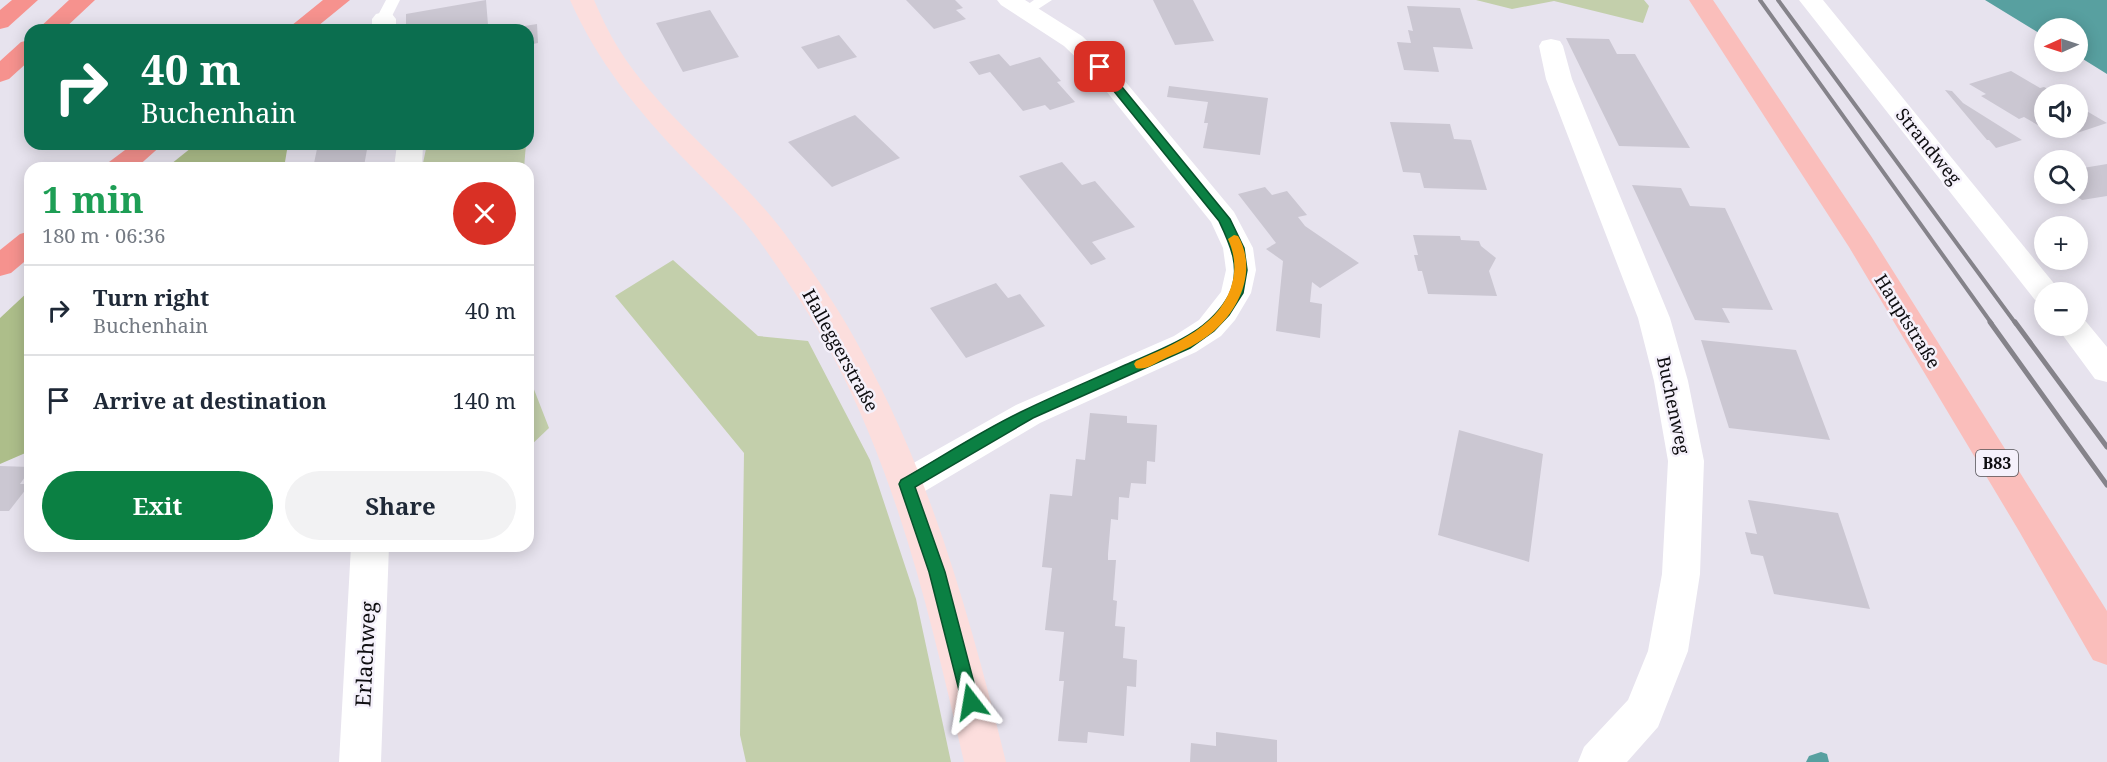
<!DOCTYPE html>
<meta charset="utf-8">
<style>
:root{--surface:#fff;--page:#f2f2f3;--text:#1f2937;--muted:#747a83;--line:#e0e1e3;--accent:#0b8043}
body{margin:0;font-family:"Noto Serif",serif;background:var(--page);color:var(--text);height:100vh;display:flex;flex-direction:column;font-size:22px;white-space:nowrap}
*{box-sizing:border-box;margin:0}
p{font-size:20px;color:var(--muted)}
.icon{flex:none;width:33px;height:33px;fill:none;stroke:currentColor;stroke-width:2;stroke-linecap:round;stroke-linejoin:round}
.map{position:relative;flex:1;overflow:hidden}
.details{position:absolute;left:24px;top:162px;width:510px;height:390px;display:flex;flex-direction:column;background:var(--surface);border-radius:18px;box-shadow:0 3px 15px #0003}
.details>*{flex:none}
.guide{position:absolute;left:24px;top:24px;width:510px;height:126px;border-radius:18px;box-shadow:0 3px 15px #0003;background:#0b6e4f;color:#fff;overflow:hidden}
.needle{width:39px;rotate:267deg}
.tools{position:absolute;left:2034px;top:18px;display:grid;gap:12px}
.tools a{display:grid;place-items:center;width:54px;height:54px;border-radius:50%;background:var(--surface);box-shadow:0 3px 15px #0003;font-size:30px}
.pin{position:absolute;display:grid;place-items:center;width:51px;height:51px;color:#fff;margin:-26px;border-radius:12px;box-shadow:0 3px 9px #0006}
.me{position:absolute;width:66px;margin:-33px;rotate:346deg;stroke-linejoin:round;filter:drop-shadow(0 0 4px #0008)}
.turn{display:flex;align-items:center;gap:21px;height:126px;padding:0 18px;font-size:27px}
.turn .icon{width:78px;height:78px;stroke-width:2.5}
.turn b{display:block;font-size:42px;line-height:51px}
.round{display:grid;place-items:center;flex:none;width:63px;height:63px;border-radius:32px;background:var(--page)}
.summary{display:flex;align-items:center;justify-content:space-between;height:102px;padding:0 18px}
h1{font-size:36px;font-weight:700;line-height:45px;color:#1e9e55}
.cta{display:flex;gap:12px;margin-top:auto;padding:12px 18px}
.cta a{flex:1;height:69px;border-radius:36px;background:var(--accent);color:#fff;font-size:24px;font-weight:700;line-height:69px;text-align:center}
.cta a+a{background:var(--page);color:var(--text)}
ul{padding:0;list-style:none}
li{display:flex;align-items:center;gap:18px;height:90px;padding:0 18px;border-top:2px solid var(--line)}
li div{flex:1}
li b{display:block;font-size:22px}
li em{font-style:normal}
.map>svg:first-child{display:block}
.green{fill:#c3cfab}
.forest{fill:#adbe8a}
.water{fill:#58a0a0}
.lines{fill:none;stroke-linecap:round;stroke-linejoin:round}
.stream{fill:#58a0a0;fill-rule:evenodd}
.building{fill:#cbc7d2}
.service{fill:#fff;fill-rule:evenodd}
.minor{fill:#fff;fill-rule:evenodd}
.secondary{fill:#fcdedd;fill-rule:evenodd}
.primary{fill:#fabebb;fill-rule:evenodd}
.motorway{fill:#f6928e;fill-rule:evenodd}
.rail-far1{stroke:#85838a;stroke-width:4}
.rail{stroke:#85838a;stroke-width:5}
.route{fill:#0b8043;stroke:#07532c;stroke-width:1.5}
.slow{fill:#f59e0b}
.labels{text-anchor:middle;dominant-baseline:central;stroke-width:5;stroke-linejoin:round;paint-order:stroke}
.shield{fill:#f5f1fb;stroke:#535156;stroke-width:1.5}
.shield-label{font-size:16px;font-weight:bold;fill:#0e0d10}
.street-label{font-size:18px;fill:#0e0d10;stroke:#f5f1fb}
.near-street-label{font-size:21px;fill:#0e0d10;stroke:#f5f1fb}
</style>
<div class="map">
<svg width="2107" height="762" viewBox="0 0 2107 762">
<rect width="100%" height="100%" fill="#e7e3ee"/>
<!-- green -->
<path class="green" d="M1476,0H1644L1649,6L1643,23L1554,1L1512,9Z
M427,144H526L524,168H422Z
M673,260L758,336L808,341L870,460L916,599L951,762H746L740,735L744,453L615,296Z
M528,374L549,428L528,448Z"/>
<!-- forest -->
<path class="forest" d="M196,144H288L284,168H166Z
M30,290V451L0,464V318Z"/>
<!-- water -->
<path class="water" d="M1985,0H2107V74L2078,56V28H2044V36Z"/>
<g class="lines">
<!-- stream -->
<path class="stream" d="M1821,752L1827,754L1829,762H1806L1809,756Z"/>
</g>
<!-- building -->
<path class="building" d="M486,0L488,25L460,30H406V14Z
M906,0H955L963,8L956,10L966,19L934,29Z
M1153,0H1193L1214,41L1175,45Z
M1407,6L1460,8L1473,49L1433,47L1439,72L1404,70L1397,42L1411,43L1408,30L1413,31Z
M710,10L739,57L683,72L656,23Z
M537,24L538,43L528,45V30H519L518,27Z
M839,35L857,57L818,69L801,47Z
M1566,38L1609,39L1617,54H1635L1690,148L1619,146Z
M999,54L1010,66L1040,57L1061,81L1057,82L1075,102L1050,110L1045,105L1023,111L990,72L979,75L969,62Z
M2011,71L2040,88L2044,87L2058,94H2044V128H2057L2048,131L2024,117L2019,119L1981,96L1986,94L1969,84Z
M1169,86L1268,98L1260,155L1203,148L1208,123H1204L1208,102L1167,97Z
M1945,90L1952,91L1963,103L2022,140L1996,148L1989,140H1987Z
M2078,106L2107,123L2071,135L2057,128H2078Z
M855,115L900,158L832,187L788,142Z
M1390,122L1450,124L1454,139L1471,140L1487,190L1424,188L1420,173L1403,172Z
M318,144H368L364,166L313,168Z
M1062,162L1082,185L1095,181L1135,227L1092,242L1106,259L1091,265L1019,176Z
M2107,164V196L2082,200L2073,194H2078V172L2086,170L2083,168Z
M1632,185L1681,188L1690,206L1725,208L1773,310L1722,308L1730,323L1695,320Z
M1265,187L1272,195L1287,191L1307,215L1298,217L1305,226L1359,263L1320,288L1312,282L1310,302L1322,304L1320,338L1276,331L1283,261L1266,249L1276,243L1238,194Z
M1413,235L1460,236L1461,240L1479,241L1481,246L1496,258L1489,271L1497,296L1428,294L1422,271H1418L1414,255H1418Z
M996,283L1008,298L1020,294L1045,326L966,358L930,308Z
M1701,340L1796,350L1830,440L1729,428Z
M1090,413L1127,416V423L1157,425L1155,462L1147,461L1146,484L1131,483L1129,498L1119,497L1118,520L1111,519L1108,554V560H1116L1113,600L1117,601L1115,626L1125,627L1123,658L1137,660L1136,687L1127,686L1124,736L1088,732L1087,743L1058,741L1064,681H1059L1064,632L1045,630L1052,568L1042,567L1050,494L1072,496L1076,459L1085,460Z
M1459,430L1543,454L1529,562L1438,535Z
M0,466L30,467V470L20,484H30L9,511H0Z
M1748,500L1838,513L1870,609L1774,594L1763,556L1751,554L1745,532L1757,534Z
M1216,732L1277,740V762H1190L1191,743L1216,746Z"/>
<g class="lines">
<!-- service -->
<path class="service" d="M386,0H400L389,22L384,24L376,19Z
M1034,0H1052L1032,13H1022L1020,10Z"/>
<!-- minor -->
<path class="minor" d="M997,0H1025L1082,36L1109,62L1234,212L1253,248L1256,270L1251,293L1235,320L1221,336L1196,352L1040,423L920,494L907,498L894,494L889,484L894,474L1016,405L1174,336L1199,320L1221,292L1226,270L1223,248L1211,222L1091,72L1064,46L1001,5Z
M1799,0H1823L2061,292H2044V302L2035,300Z
M384,12L392,14L396,19V30H372V19L376,14Z
M1551,39L1560,41L1563,46L1572,79L1670,318L1688,381L1704,461L1700,574L1688,651L1658,727L1627,762H1578L1584,747L1628,700L1648,651L1662,574L1668,461L1654,381L1638,318L1546,79L1539,46L1542,41Z
M397,144H423L422,168H394Z
M2078,316L2083,318L2107,347V382L2095,379L2056,326H2078Z
M351,546H389L381,762H339Z"/>
<!-- secondary -->
<path class="secondary" d="M570,0H594C603,21 613,41 626,60C671,125 738,171 785,234C813,272 840,310 862,352C933,480 971,622 1006,762H964C932,623 899,479 831,353C810,314 785,277 760,242C738,211 709,185 683,158C637,110 597,61 570,0Z"/>
<!-- primary -->
<path class="primary" d="M1689,0H1713L1871,236L2107,611V665L2093,660L2019,531L1849,247Z"/>
<!-- motorway -->
<path class="motorway" d="M12,0H38L8,27L0,29V10Z
M69,0H95L63,30H37Z
M323,0H350L313,30H286Z
M30,40V60L9,79L0,82V61L21,42Z
M133,144H163L136,168H105L109,162Z
M30,231V257L11,273L0,276V250L20,234Z"/>
<!-- rail-far1 -->
<path class="rail-far1" d="M1760,0L1992,324
M1778,0L2016,324"/>
<!-- rail -->
<path class="rail" d="M1990,322L2107,485
M2015,322L2107,447"/>
</g>
<!-- route -->
<path class="route" d="M1100,64L1104,65L1230,219L1244,248L1247,270L1243,293L1229,315L1214,331L1190,348L1033,418L915,487L945,572L979,702L977,708L971,710L965,708L962,702L929,572L899,484L901,480C942,457 982,430 1025,410C1058,394 1092,380 1125,365C1163,348 1208,334 1229,295C1242,269 1230,244 1219,221L1096,69L1095,67Z"/>
<!-- slow -->
<path class="slow" d="M1234,235L1238,236C1257,268 1241,308 1214,331C1200,343 1183,351 1166,358C1157,362 1146,371 1136,368L1134,364L1136,361C1174,344 1223,326 1233,280C1236,266 1234,252 1228,239Z"/>
<g class="labels">
<!-- shield labels -->
<rect class="shield" x="1976" y="450" width="42" height="26" rx="4.5"/>
<g class="shield-label">
<text x="1997" y="463">B83</text>
</g>
<!-- street labels -->
<g class="street-label">
<text transform="translate(1929 146) rotate(51)">Strandweg</text>
<text transform="translate(1908 321) rotate(58)">Hauptstraße</text>
<text transform="translate(841 350) rotate(61)">Halleggerstraße</text>
<text transform="translate(1674 405) rotate(78)">Buchenweg</text>
</g>
<!-- near-street labels -->
<g class="near-street-label">
<text transform="translate(365 654) rotate(-87)">Erlachweg</text>
</g>
</g>
</svg>
<div class="tools">
<a><svg class="needle" viewBox="-14 -14 28 28"><path d="M0-13l5 13h-10z" fill="#e53935"/><path d="M0 13l5-13h-10z" fill="#747a83"/></svg></a>
<a><svg class="icon" aria-label="sound" viewBox="0 0 24 24"><path d="M4 9h4l5-4v14l-5-4H4zM17 9q2 3 0 6"/></svg></a>
<a><svg class="icon" aria-label="search" viewBox="0 0 24 24"><circle cx="10" cy="10" r="6"/><path d="M15 15l6 6"/></svg></a>
<a>+</a>
<a>−</a>
</div>
<div class="pin" style="left:1100px;top:67px;background:#d93025"><svg class="icon" aria-label="arrive" viewBox="0 0 24 24"><path d="M6 21V4h12l-3 4 3 4H6"/></svg></div>
<svg class="me" style="left:971px;top:702px" viewBox="-20 -20 40 40"><path d="M0-17L14 15 0 8-14 15z" fill="#0b8043" stroke="#fff" stroke-width="4"/></svg>
<div class="guide">
<div class="turn"><svg class="icon" aria-label="right" viewBox="0 0 24 24"><path d="M7 20v-9h11M14 6l5 5-5 5"/></svg><div><b>40 m</b>Buchenhain</div></div>
</div>
<section class="details">
<div class="summary"><div><h1>1 min</h1><p>180 m · 06:36</p></div><a class="round" style="background:#d93025;color:#fff"><svg class="icon" aria-label="close" viewBox="0 0 24 24"><path d="M6 6l12 12M18 6L6 18"/></svg></a></div>
<ul>
<li><svg class="icon" aria-label="right" viewBox="0 0 24 24"><path d="M7 20v-9h11M14 6l5 5-5 5"/></svg><div><b>Turn right</b><p>Buchenhain</p></div><em>40 m</em></li>
<li><svg class="icon" aria-label="arrive" viewBox="0 0 24 24"><path d="M6 21V4h12l-3 4 3 4H6"/></svg><div><b>Arrive at destination</b></div><em>140 m</em></li>
</ul>
<div class="cta"><a>Exit</a><a>Share</a></div>
</section>
</div>
